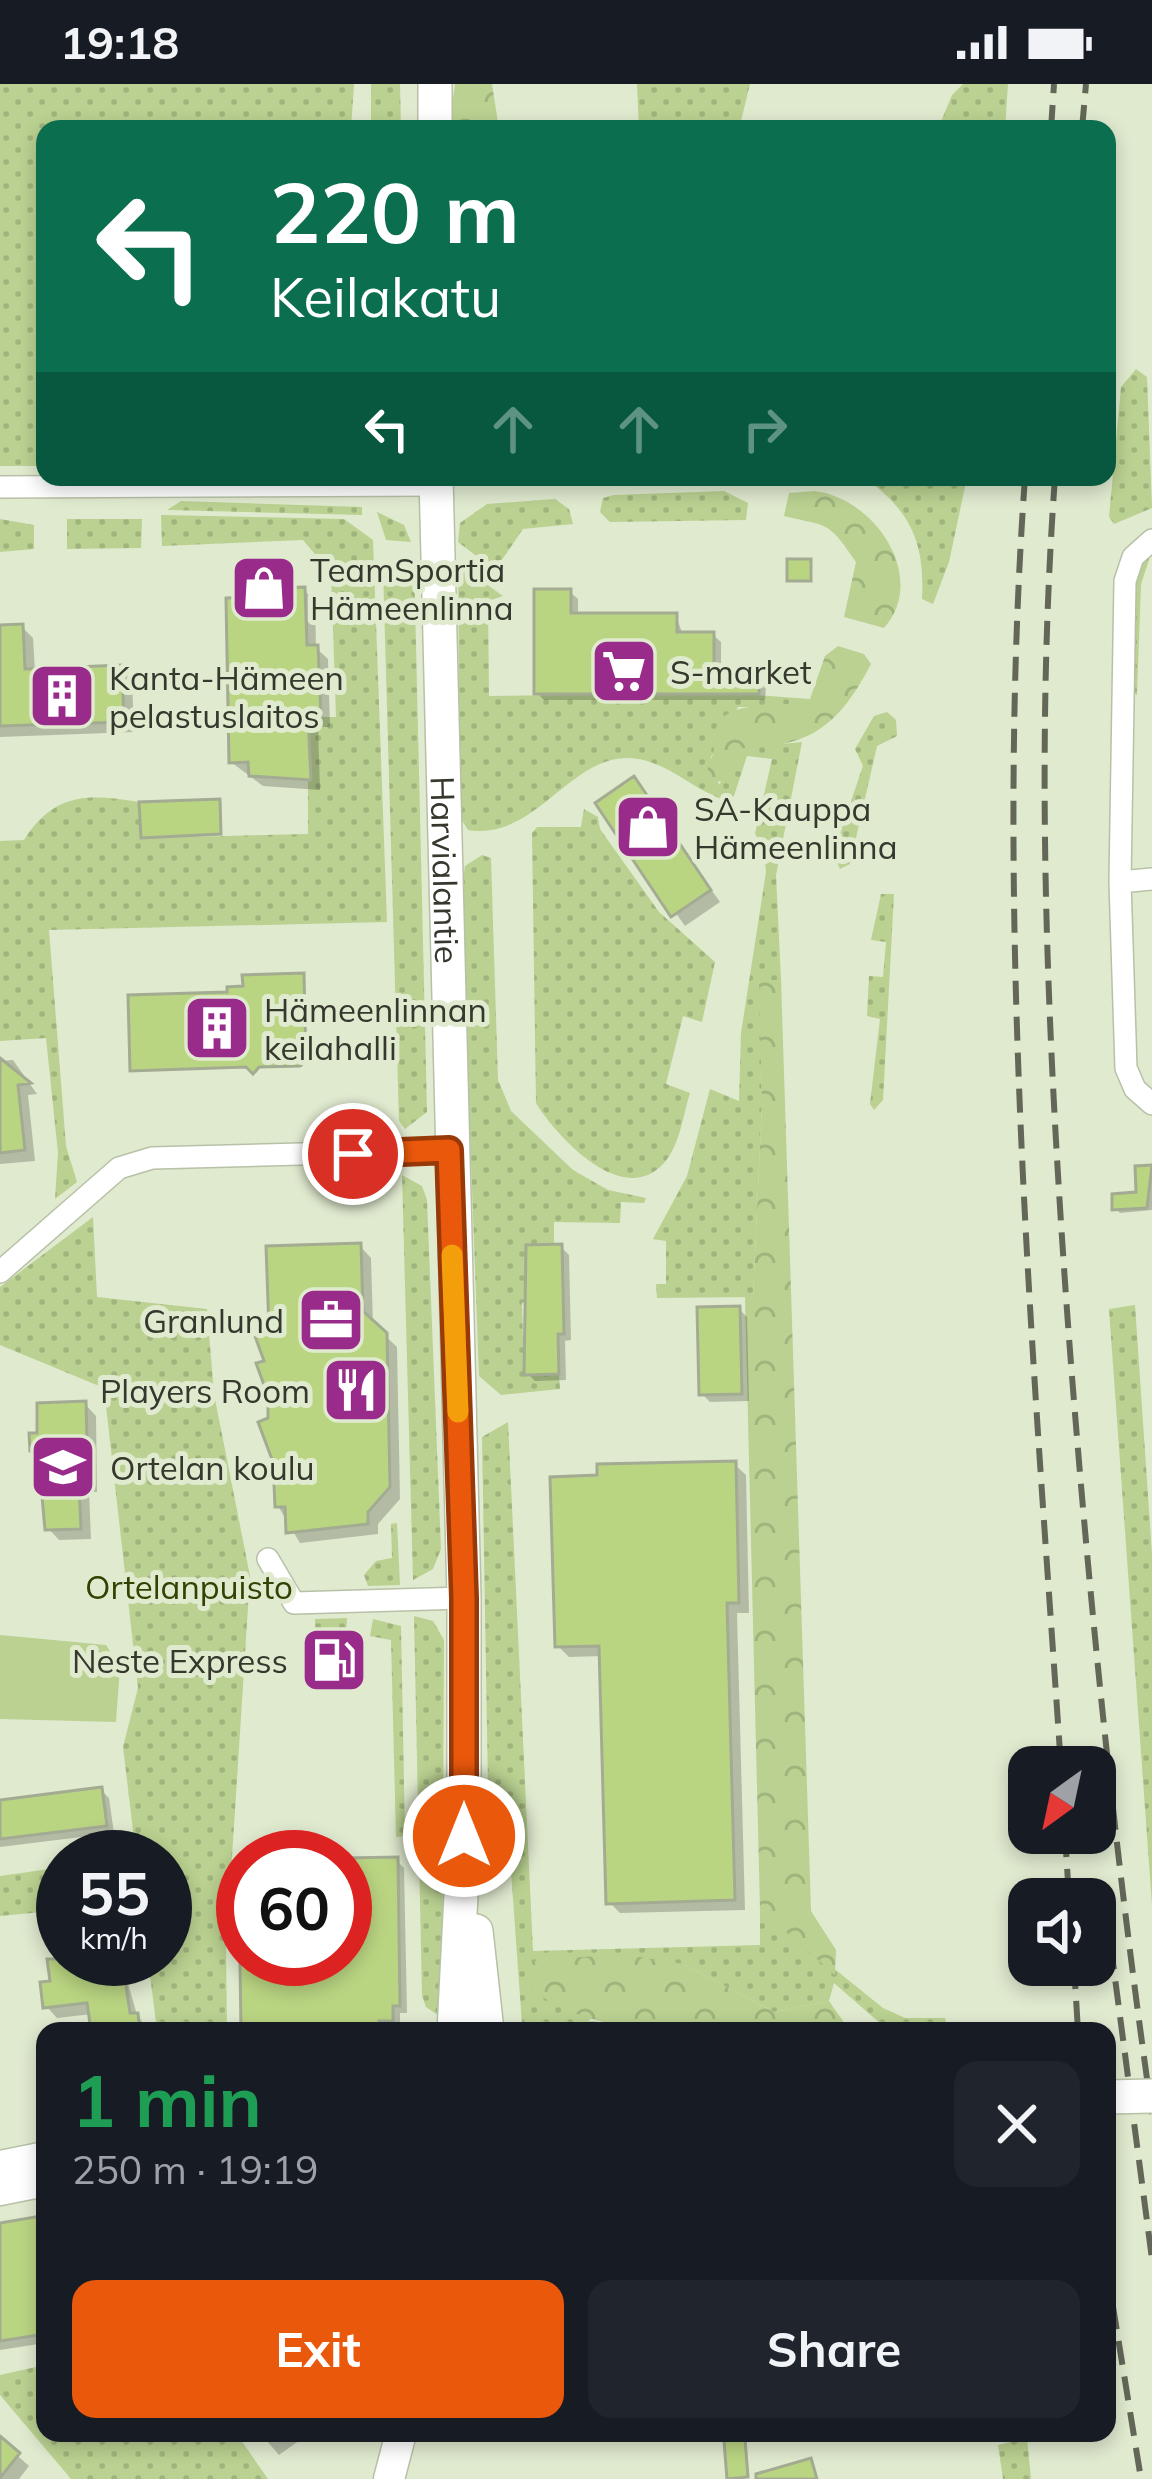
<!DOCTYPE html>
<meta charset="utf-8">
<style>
:root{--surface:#171b24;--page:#20242c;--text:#f1f3f6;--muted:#9ea1a6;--accent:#ea580c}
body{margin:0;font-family:Mulish,sans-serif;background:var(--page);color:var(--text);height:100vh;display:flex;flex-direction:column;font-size:45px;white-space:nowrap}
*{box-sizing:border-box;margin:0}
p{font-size:39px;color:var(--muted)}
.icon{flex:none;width:66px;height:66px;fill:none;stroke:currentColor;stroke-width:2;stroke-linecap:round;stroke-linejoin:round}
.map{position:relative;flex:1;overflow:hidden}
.details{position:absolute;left:36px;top:1938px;width:1080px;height:420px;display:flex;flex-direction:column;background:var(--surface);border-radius:24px;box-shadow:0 6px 18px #0003}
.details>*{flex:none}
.hud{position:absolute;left:36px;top:36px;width:1080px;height:366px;border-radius:24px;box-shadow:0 6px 18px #0003;background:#0b6e4f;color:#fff;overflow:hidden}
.needle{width:78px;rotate:213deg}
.fabs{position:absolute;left:1008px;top:1662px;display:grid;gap:24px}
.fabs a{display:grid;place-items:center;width:108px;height:108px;border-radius:24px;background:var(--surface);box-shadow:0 6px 18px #0003;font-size:60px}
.speed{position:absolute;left:36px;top:1746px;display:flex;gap:24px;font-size:60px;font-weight:700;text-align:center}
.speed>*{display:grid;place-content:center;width:156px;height:156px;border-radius:50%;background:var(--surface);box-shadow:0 6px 18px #0003;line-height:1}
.speed small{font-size:30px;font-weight:400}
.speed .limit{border:18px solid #d22;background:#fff;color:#111}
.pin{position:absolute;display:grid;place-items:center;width:102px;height:102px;color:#fff;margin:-51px;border:6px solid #fff;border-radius:50%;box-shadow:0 3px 12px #0007}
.me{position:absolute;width:132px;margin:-66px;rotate:0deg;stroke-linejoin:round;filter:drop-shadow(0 0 9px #0008)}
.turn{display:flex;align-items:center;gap:42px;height:252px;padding:0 36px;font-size:54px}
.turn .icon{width:156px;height:156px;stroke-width:2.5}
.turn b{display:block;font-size:84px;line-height:102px}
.lanes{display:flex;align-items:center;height:114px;padding:0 36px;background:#0003;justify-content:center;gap:60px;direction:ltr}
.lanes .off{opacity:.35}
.round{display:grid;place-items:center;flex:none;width:126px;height:126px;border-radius:24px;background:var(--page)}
.headline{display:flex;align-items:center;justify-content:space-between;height:204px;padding:0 36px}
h1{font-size:72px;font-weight:700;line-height:90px;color:#1e9e55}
.cta{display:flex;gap:24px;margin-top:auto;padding:24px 36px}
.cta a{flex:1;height:138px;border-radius:24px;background:var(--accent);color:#fff;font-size:48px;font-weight:700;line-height:138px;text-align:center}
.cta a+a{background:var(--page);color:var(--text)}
.status{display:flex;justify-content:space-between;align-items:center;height:84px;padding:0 60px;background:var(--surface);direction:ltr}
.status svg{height:33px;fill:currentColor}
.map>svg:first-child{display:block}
.grass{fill:url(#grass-dots)}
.forest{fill:url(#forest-crowns)}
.garden{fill:#bad191}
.shadow{fill:#0003}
.building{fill:#bad582;stroke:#a3ac92;stroke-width:3}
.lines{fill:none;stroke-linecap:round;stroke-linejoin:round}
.street-casing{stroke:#b7c1a7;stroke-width:24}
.secondary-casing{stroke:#b7c1a7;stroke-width:33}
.primary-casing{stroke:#b7c1a7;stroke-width:36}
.street{stroke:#fff;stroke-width:21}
.secondary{stroke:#fff;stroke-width:30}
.primary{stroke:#fff;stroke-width:33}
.rail{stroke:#626758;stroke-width:6;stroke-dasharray:24 12;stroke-linecap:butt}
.primary-bridge-casing{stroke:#b7c1a7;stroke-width:36;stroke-linecap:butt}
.primary-bridge{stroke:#fff;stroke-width:33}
.route-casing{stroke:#983908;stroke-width:30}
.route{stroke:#ea580c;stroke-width:21}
.slow{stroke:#f59e0b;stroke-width:21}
.labels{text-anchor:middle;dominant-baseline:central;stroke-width:10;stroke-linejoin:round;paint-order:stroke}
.poi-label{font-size:33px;fill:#34382d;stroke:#e0eacf;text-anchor:start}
.street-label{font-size:33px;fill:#34382d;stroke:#e0eacf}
.park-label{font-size:33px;fill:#324202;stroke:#e0eacf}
</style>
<div class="status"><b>19:18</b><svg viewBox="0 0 49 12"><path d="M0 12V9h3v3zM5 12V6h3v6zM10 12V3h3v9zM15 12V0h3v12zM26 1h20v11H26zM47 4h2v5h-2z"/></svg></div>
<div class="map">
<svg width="1152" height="2395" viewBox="0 0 1152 2395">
<defs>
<pattern id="grass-dots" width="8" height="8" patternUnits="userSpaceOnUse" patternTransform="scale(3)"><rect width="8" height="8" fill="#bad191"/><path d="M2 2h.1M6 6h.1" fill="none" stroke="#a0b47d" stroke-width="1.8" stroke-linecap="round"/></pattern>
<pattern id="forest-crowns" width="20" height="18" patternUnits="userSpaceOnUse" patternTransform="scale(3)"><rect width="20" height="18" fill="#bad191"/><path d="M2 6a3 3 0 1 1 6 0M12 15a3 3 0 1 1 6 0" fill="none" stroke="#a0b47d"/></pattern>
</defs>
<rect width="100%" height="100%" fill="#e0eacf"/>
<!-- grass -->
<path class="grass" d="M0,0H354L351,45H45V382H0Z
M371,0H400L401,45H371Z
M637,0H750L739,45H639Z
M963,0H1008L1005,45H938L952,11Z
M1136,285L1147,293L1152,424L1114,440L1109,433L1121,303Z
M863,393H967L949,478L933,520L922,515C925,459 911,426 863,393Z
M724,407L748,419L746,436L610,438L600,428L603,414L614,411Z
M555,415L569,425L573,440L523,445L495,486L458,458L460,439L487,420Z
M181,417L362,423V431L167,426Z
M377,428L404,441L411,458L386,456Z
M161,431L344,435L373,456L387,838L49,846L66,1062L77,1098L55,1115L58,1069L46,954L0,957V757L24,756C55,708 88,710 139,718L142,754L308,750V633H336L331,489L303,456L162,462Z
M0,435L34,441V465L0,468Z
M67,435H142L141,464L67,465Z
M1152,467L1141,500L1137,611L1128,606L1133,485Z
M390,477H414L427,1028L405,1045L399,1037L383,485Z
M458,480L503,512L488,517L489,612L728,609L810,615L791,623H738L711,673L719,701L743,664L802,658L776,791L781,896L760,897L762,1019L753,1213L657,1214L656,1200H666V1157L653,1155L687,1092L710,1005L739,1017L741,949L766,788L764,764L755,750L772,675L747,672L734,712L724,716C694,706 670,680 638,675C572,664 539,757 468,746L461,735L460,713Z
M887,628L896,636L897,652L877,662L850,780L840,785L833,770L863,682L855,665L874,632Z
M584,725L598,733L600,745L659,828L715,878L702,938L683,932L666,1000L690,1009C683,1031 680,1061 664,1079C623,1125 557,1053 536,1019L532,749L537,743H581Z
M482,771L491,774L498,996L511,1027L573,1086L608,1106L646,1114L644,1119L621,1118L620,1139L554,1138V1160L528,1217L522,1219L524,1290H559L560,1305L501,1311L479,1292L461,809L465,782Z
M881,810H894L883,1016L874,1026L870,1020L880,935L867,932L869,892L883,893L886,858L871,856Z
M402,1091L422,1102L427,1116L441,1465L433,1485L413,1496Z
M93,1133L97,1213L207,1225L214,1310L250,1492L226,1867L227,1947H157L148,1875H165V1773H131L136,1771L123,1663L138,1604L104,1304L0,1261V1203Z
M1135,1221L1152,1470V1821L1109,1225Z
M508,1338L533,1867L760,1861V1825L883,1924L905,1934H945L948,1947H889L834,1899L829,1917L774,1928L683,1880L588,1937L703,1947H532L522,1940L506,1718L488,1702L482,1353Z
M397,1439L400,1501L368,1502L364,1491L376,1477L392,1474L391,1440Z
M414,1532L433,1537L444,1556L442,1934L426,1923L422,1912Z
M347,1534L346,1551L315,1550V1535Z
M373,1535L401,1542L405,1752L396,1753L391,1556L370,1552Z
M63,1783V1826L0,1832V1792Z
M45,2281V2349H236L268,2395H71L0,2311V2291Z
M1027,2354L1031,2395H1003L998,2361Z"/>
<!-- forest -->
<path class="forest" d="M455,0H492L499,45H449Z
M815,407C874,414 929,493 884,544L844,533L856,478C827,435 828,443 784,432L789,409Z
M838,562L864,570L871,580C839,641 811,663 743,664L724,698L708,696C704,683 715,674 714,660C712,608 775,629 810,615L825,572Z
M759,896H781L811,1827L836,1866L835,1891L760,1825L745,1213L753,1212L762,1019Z
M620,1870L683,1880L774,1928L829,1917L850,1947C759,1947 606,1965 533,1906L522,1878Z"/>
<!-- garden -->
<path class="garden" d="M0,1551L106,1561L120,1583L116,1638L0,1635Z"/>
<!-- shadow -->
<path class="shadow" d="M304,506L315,517L316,564L328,575L330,643H318L320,706L263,702L231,678L268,516Z
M570,508L578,515V532H676L683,551H713L721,558V594L758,595L766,602L765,616H544L537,609Z
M0,543H22L33,554L35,587L121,584L132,596L134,648L0,653Z
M634,696L720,818L685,842L599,720Z
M304,894L302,983L260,984L256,989L251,984L133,985L231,911Z
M13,976L37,1010L28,1011L35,1077L0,1080V977Z
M1152,1084V1126L1120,1129L1115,1124L1139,1111L1138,1085Z
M360,1162L371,1174L373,1240L397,1263L400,1415L378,1440V1450L300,1459L278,1422L268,1279L272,1248Z
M561,1163L569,1171L571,1256L565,1257L566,1296L535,1297L527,1289Z
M739,1225L747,1233L749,1317L710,1318L702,1310Z
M85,1320L96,1332L97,1408H89L91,1455L59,1456L48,1444L41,1374L33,1366Z
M734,1380L746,1391L749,1529H737L745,1826L620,1829L609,1818L603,1572L569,1573L558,1562Z
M101,1706L109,1714L114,1749L0,1763V1719Z
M396,1776L404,1784L407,1929H400V1943L244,1947L289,1875H345V1777Z
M51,1875H121L137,1931L149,1947H94L92,1930L57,1934L46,1922L53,1900Z
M40,2136L45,2141V2259L0,2266V2142Z
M260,2349H310L279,2371Z
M0,2356L29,2382L19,2395H0Z"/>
<!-- building -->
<path class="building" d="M787,475H811V497H787Z
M305,503L307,561H318L321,633H308L311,696L249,692L248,678L229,679L226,514L265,513L264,504Z
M534,505H571V529H677V548H714V591L760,592L759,610H534Z
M23,540L25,585L122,581L124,638L0,642V541Z
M634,692L711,806L671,833L595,719Z
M220,715L221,750L141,754L139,718Z
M304,889L306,977L300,982L259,983L253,990L246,983L130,987L128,911L227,908V903L243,902L242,891Z
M0,974L31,999L18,1001L25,1066L0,1069Z
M1152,1081L1147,1124L1112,1126V1110L1136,1108L1135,1082Z
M361,1159L363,1227L387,1249L390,1403L368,1428V1440L286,1449L285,1423H275L273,1378L258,1338L268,1334V1312L256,1279L264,1277L255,1252L269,1246L266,1162Z
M562,1160L564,1250H558L559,1290L524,1291L526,1161Z
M740,1222L742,1310L699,1311L697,1223Z
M86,1317L88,1398H79L81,1445L45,1446L38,1367H30L29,1349H37V1319Z
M736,1377L739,1519H727L735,1816L606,1820L599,1562L555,1563L550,1393L597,1391V1380Z
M102,1703L107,1742L0,1755V1716Z
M398,1773L400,1922H393V1937H379V1947H241L240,1878L345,1875V1774Z
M47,1875H116L118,1896L125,1895L130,1929H138L140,1947H91L87,1919L43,1924L40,1898L50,1897Z
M41,2132L45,2250L0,2257V2139Z
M0,2352L20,2369L0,2394Z
M745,2355L748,2393L727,2395L724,2357Z
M811,2374L817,2395H756V2390Z"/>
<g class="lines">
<!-- street casing -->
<g class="street-casing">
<path id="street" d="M0,403L436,401
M1152,456L1133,473L1125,497L1120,798L1126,984L1135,1005L1152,1020
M1120,798L1152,795
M0,1188L119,1084L152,1074L449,1066
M268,1475L294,1519L464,1514"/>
</g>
<!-- secondary casing -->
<g class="secondary-casing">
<path id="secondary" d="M0,2082L45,2073
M0,2106L45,2097
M389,2395L401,2349"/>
</g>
<!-- primary casing -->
<g class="primary-casing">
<g id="primary">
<path d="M435,0V45"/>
<path id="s1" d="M436,393L464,1514V1752L454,1947"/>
<path d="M476,1847L487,1947"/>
</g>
</g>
<!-- street -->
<use href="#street" class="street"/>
<!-- secondary -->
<use href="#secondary" class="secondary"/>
<!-- primary -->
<use href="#primary" class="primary"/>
<!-- rail -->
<path class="rail" d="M1051,45L1054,0
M1082,45L1086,0
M1025,393C994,823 1032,1254 1061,1683
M1055,393C1034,681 1048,967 1069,1254C1089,1514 1115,1772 1152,2030
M1065,1749L1069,1815
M1106,1826L1152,2175
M1074,1881L1078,1947
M1107,2186L1141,2395"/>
<!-- primary-bridge casing -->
<g class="primary-bridge-casing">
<path id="primary-bridge" d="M1107,2013L1152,2012"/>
</g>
<!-- primary-bridge -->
<use href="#primary-bridge" class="primary-bridge"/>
</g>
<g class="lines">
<!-- route casing -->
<g class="route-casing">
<path id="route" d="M353,1070L449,1066L464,1514V1752"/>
</g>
<!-- route -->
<use href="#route" class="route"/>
<!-- slow -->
<path class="slow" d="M452,1171L458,1328"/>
</g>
<!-- icons -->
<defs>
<g id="shop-square" transform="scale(3.45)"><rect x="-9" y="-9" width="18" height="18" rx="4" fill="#992b8a" stroke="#e0eacf"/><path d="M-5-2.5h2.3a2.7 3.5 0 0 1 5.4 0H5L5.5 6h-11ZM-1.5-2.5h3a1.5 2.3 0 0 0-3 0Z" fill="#fff"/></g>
<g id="supermarket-square" transform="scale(3.45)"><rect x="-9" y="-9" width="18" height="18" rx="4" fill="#992b8a" stroke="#e0eacf"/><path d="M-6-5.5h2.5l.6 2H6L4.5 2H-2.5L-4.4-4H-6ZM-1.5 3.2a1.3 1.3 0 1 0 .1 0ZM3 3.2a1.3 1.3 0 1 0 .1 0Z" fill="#fff"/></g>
<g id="building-square" transform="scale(3.45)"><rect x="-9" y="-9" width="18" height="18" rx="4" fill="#992b8a" stroke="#e0eacf"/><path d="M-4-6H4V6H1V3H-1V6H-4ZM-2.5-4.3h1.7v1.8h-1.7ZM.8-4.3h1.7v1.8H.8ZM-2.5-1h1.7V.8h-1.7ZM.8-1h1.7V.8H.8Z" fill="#fff"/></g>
<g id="office-square" transform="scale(3.45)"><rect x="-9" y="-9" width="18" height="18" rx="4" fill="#992b8a" stroke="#e0eacf"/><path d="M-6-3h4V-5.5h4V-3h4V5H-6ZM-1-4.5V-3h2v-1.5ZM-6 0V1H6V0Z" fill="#fff"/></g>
<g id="restaurant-square" transform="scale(3.45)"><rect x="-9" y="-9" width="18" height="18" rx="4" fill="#992b8a" stroke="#e0eacf"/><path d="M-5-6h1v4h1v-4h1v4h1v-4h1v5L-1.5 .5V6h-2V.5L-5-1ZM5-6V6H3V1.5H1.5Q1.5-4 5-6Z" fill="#fff"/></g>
<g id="school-square" transform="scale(3.45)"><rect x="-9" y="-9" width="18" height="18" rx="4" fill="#992b8a" stroke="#e0eacf"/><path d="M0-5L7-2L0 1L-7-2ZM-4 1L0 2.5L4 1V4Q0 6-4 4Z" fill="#fff"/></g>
<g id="fuel-square" transform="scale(3.45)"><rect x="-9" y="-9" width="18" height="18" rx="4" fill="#992b8a" stroke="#e0eacf"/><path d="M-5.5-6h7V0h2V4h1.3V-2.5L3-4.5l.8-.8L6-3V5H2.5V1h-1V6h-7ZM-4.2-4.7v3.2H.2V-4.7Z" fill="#fff"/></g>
</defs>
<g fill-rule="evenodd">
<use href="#shop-square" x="264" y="504"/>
<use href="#supermarket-square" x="624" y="587"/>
<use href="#building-square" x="62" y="612"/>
<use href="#shop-square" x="648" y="743"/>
<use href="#building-square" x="217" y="944"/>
<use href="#office-square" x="331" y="1236"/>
<use href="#restaurant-square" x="356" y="1306"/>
<use href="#school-square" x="63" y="1383"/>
<use href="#fuel-square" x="334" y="1576"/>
</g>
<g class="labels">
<!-- poi labels -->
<g class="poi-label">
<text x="310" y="485">TeamSportia<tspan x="310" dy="38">Hämeenlinna</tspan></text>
<text x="670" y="587">S-market</text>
<text x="109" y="593">Kanta-Hämeen<tspan x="109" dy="38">pelastuslaitos</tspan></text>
<text x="694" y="724">SA-Kauppa<tspan x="694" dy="38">Hämeenlinna</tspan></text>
<text x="264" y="925">Hämeenlinnan<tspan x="264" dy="38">keilahalli</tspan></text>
<text x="284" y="1236" text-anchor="end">Granlund</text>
<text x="310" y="1306" text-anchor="end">Players Room</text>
<text x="110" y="1383">Ortelan koulu</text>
<text x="288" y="1576" text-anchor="end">Neste Express</text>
</g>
<!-- street labels -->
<g class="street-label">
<text stroke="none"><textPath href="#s1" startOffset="393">Harvialantie</textPath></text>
</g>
<!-- park labels -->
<g class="park-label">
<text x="189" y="1502">Ortelanpuisto</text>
</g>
</g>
</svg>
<div class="fabs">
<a><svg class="needle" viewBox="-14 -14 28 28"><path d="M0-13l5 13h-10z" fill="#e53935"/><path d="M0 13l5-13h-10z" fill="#9ea1a6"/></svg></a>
<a><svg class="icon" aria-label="sound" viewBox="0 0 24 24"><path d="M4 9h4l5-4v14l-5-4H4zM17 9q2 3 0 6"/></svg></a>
</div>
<div class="speed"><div>55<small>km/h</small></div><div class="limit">60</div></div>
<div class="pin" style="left:353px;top:1070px;background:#d93025"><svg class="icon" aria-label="arrive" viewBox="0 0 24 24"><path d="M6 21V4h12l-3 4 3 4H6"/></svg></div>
<svg class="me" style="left:464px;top:1752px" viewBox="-20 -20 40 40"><circle r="17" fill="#ea580c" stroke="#fff" stroke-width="3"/><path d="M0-11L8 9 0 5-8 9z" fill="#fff"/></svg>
<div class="hud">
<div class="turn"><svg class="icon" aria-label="left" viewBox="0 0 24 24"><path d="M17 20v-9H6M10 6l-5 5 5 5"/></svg><div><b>220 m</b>Keilakatu</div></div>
<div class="lanes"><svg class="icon" aria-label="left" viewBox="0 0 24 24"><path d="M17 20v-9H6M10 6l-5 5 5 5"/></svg><svg class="icon off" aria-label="ahead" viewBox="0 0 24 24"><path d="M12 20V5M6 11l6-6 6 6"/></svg><svg class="icon off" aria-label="ahead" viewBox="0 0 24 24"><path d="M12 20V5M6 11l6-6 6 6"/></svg><svg class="icon off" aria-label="right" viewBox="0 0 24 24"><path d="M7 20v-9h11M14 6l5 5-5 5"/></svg></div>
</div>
<section class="details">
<div class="headline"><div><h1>1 min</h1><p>250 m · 19:19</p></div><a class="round"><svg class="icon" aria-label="close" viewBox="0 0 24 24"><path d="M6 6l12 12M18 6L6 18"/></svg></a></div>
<div class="cta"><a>Exit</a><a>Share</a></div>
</section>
</div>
